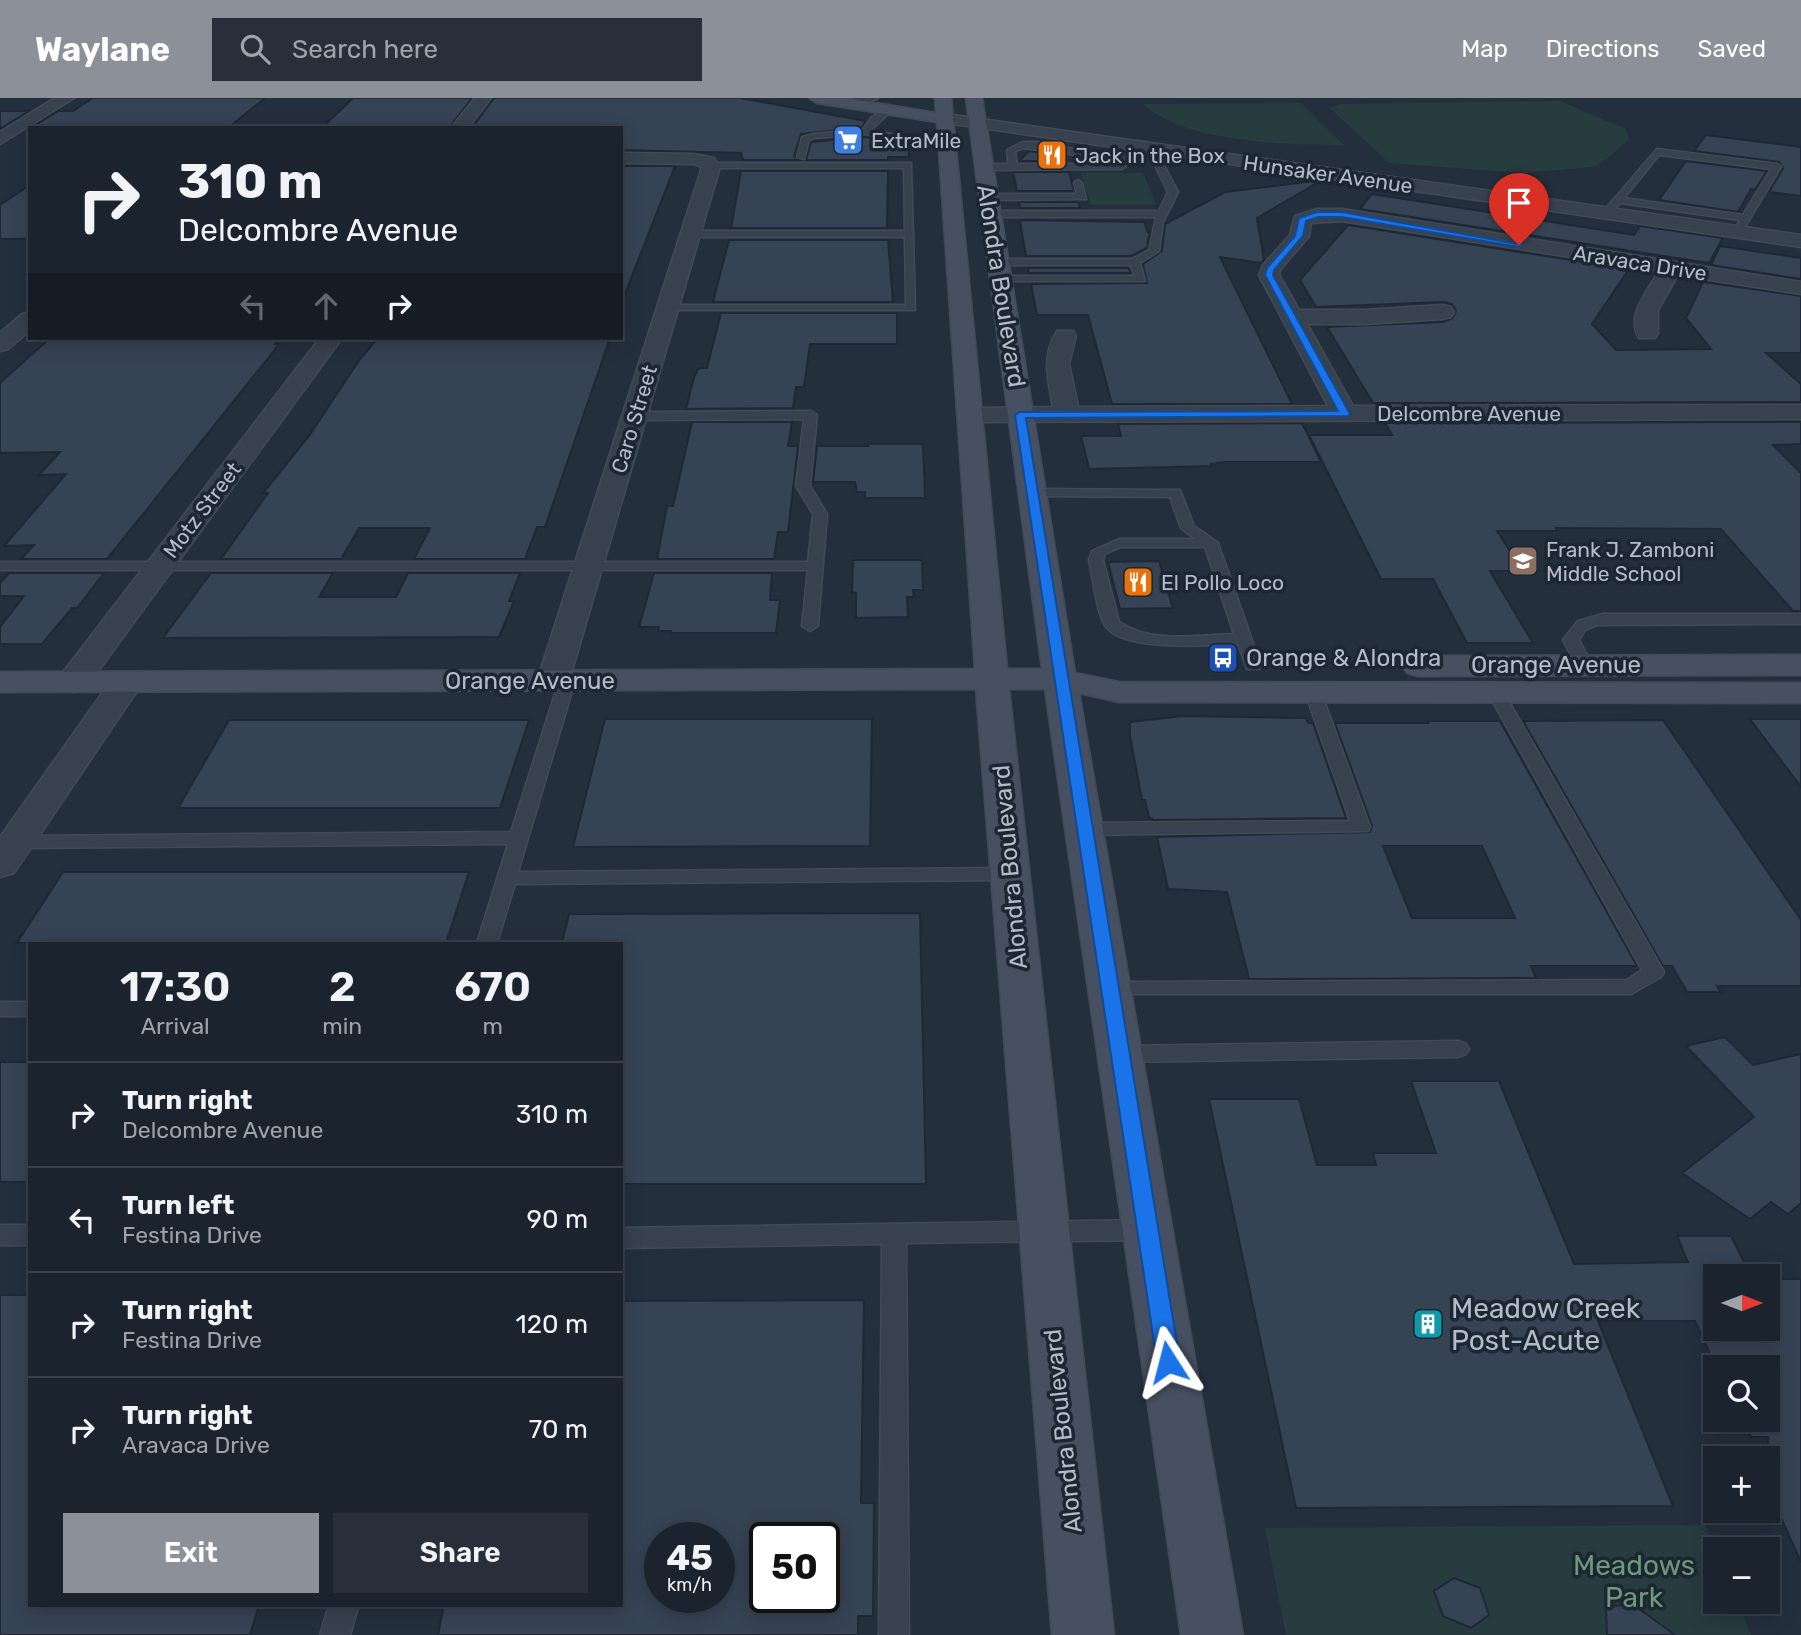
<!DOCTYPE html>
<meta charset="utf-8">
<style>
:root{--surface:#1b232e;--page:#282f3a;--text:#f1f3f6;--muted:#a0a4aa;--line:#39404a;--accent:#8c9099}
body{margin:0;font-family:Rubik,sans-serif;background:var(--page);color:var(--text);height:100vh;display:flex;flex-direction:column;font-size:26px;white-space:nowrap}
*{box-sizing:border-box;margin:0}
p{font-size:23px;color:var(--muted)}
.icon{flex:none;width:38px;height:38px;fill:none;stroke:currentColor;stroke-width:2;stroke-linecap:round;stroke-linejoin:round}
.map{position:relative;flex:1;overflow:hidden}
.side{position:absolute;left:28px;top:844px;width:595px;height:665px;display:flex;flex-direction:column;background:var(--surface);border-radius:0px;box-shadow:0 4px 18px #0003,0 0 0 2px var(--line)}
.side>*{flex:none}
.banner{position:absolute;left:28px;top:28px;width:595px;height:214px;border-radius:0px;box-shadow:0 4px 18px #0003,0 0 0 2px var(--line);background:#1b232e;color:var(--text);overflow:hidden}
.needle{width:46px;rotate:90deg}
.tools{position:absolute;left:1703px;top:1166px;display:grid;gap:14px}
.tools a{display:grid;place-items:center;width:77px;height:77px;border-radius:0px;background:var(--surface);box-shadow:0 4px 18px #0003,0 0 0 2px var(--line);font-size:35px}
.speed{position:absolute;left:644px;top:1424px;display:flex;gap:14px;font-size:35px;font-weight:700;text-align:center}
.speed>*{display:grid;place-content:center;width:91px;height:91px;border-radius:50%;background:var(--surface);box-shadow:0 4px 18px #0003,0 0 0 2px var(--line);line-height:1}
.speed small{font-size:18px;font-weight:400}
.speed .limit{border:4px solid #111;border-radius:10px;background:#fff;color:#111}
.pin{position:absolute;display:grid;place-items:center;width:60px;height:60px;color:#fff;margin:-72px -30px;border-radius:50% 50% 50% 0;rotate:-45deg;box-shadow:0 0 7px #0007}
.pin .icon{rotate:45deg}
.me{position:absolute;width:77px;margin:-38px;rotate:351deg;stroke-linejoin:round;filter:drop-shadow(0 0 5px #0008)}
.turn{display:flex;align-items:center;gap:24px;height:147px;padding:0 35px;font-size:32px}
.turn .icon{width:91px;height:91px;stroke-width:2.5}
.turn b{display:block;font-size:49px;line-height:60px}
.lanes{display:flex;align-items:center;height:66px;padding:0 35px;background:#0003;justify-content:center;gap:35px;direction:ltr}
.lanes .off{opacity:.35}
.eta{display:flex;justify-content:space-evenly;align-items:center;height:119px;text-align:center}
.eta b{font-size:42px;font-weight:600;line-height:49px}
.primary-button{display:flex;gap:14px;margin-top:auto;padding:14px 35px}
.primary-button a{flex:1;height:80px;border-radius:0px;background:var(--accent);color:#fff;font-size:28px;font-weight:600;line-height:80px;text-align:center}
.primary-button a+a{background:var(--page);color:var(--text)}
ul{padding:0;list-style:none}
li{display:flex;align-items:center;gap:21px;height:105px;padding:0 35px;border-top:2px solid var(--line)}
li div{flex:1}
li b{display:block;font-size:26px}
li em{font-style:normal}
header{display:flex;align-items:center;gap:42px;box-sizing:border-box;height:98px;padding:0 35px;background:var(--accent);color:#fff}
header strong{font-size:33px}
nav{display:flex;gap:38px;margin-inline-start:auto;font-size:24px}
.search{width:490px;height:63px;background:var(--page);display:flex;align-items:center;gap:18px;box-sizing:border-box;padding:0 24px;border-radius:0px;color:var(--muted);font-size:26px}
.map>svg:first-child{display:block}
.green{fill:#263c3f}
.building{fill:#364354;stroke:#1f2835;stroke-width:2;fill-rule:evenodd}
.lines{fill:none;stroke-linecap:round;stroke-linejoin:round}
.lane-casing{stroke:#414a57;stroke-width:3}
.street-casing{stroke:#414a57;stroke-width:3}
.secondary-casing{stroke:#414a57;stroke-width:3}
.lane{fill:#38414e;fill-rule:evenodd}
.street{fill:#38414e;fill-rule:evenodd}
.secondary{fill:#465061;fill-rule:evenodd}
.route{fill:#1a73e8;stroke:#114b97;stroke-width:2}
.labels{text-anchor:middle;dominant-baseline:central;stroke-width:7;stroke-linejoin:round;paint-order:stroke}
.far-poi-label{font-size:21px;fill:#b4bcc9;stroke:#1d2633;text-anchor:start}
.far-street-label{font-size:21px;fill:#b4bcc9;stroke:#1d2633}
.street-label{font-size:24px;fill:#b4bcc9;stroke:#1d2633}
.poi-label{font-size:24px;fill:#b4bcc9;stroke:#1d2633;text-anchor:start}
.near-poi-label{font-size:28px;fill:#b4bcc9;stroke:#1d2633;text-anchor:start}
.near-park-label{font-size:28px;fill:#6b9a76;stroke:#1d2633}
</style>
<header>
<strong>Waylane</strong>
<div class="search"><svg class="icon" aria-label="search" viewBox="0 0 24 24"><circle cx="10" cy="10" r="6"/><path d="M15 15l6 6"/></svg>Search here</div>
<nav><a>Map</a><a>Directions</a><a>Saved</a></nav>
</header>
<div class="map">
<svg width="1801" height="1537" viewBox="0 0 1801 1537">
<rect width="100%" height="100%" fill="#242f3e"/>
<!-- green -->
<path class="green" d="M1560,3L1626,31L1629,41L1612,57L1593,69L1524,75L1389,65L1330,10L1339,6Z
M1301,5L1344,47C1290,47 1184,45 1143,6Z
M1081,75H1143L1156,107H1091Z
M1705,1427L1715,1451V1503H1737L1751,1537H1286L1265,1430Z"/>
<!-- building -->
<path class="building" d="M93,0H265L228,30H31L58,13H73Z
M353,0H472L449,30H322Z
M494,0H740L866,23L862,29L801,36L794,58L799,62H743L741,55L621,52V30H472Z
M0,13H29L0,31Z
M1706,37L1801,49V98L1769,94L1783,70L1779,64L1694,53Z
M865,39L909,47V59H888V62H806L811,44Z
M1029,53L1065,58L1066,63H1019Z
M1686,63L1767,73L1755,92L1751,91L1738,114L1659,102Z
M621,68H675L623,201L621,200Z
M741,73H888L887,130H731Z
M1013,74H1069L1074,93H1017Z
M1322,82L1257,120L1264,162L1261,165L1220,159L1292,306H1112L1088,217H1037L1031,186L1147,185L1143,166L1162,153L1165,126L1225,94Z
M30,87V141H0V107Z
M1372,96L1634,137L1640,128L1723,140L1709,165L1360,111Z
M1019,104H1078L1080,110H1020Z
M1022,122L1144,124L1148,134L1150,133L1147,150L1131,158H1026L1020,124Z
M1348,127L1629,171L1592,226L1616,252L1711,251L1686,220L1703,184L1801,198V255H1766L1801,286V304L1373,305L1327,229L1443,224L1453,220L1456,213L1452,206L1443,204L1316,209L1300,182Z
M729,142H888L893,204H713Z
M1720,148L1801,160V181L1711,167Z
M1028,170H1128L1131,175H1029Z
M721,215H897V246H810L804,289H796L793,310L686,311L694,279L699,270H707Z
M50,240L278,242L275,246H279L265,264L107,461H21L34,447L4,448L66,376L39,377L60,354L0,355V285Z
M378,240H610L545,429H537L525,461H414L430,430H359L341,461H221L268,395H263L309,338L360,261Z
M692,324H792L788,348H798L788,434H778L774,461H657L667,408H673Z
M1801,324V346L1773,347L1801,375V513H1793L1721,431L1556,430L1557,433H1497L1523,473H1490L1533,545H1467L1433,481H1381L1309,337H1392L1385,325Z
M1302,325L1321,364H1225L1211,366L1212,368L1089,371L1081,338H1121L1118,326Z
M868,346H923L925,400H865V394H857L855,384H813L817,348H868Z
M853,462H922L923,492H913L914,499H907L908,519L856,520V495L852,494Z
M1159,463L1173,510L1120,511L1108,464Z
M9,475H104L77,510H72L42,546H0V529L24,498H0V485Z
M211,475H333L319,499H396L408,475H520L509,503H514L499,539L163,540Z
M654,475H772L770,502H780L776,535H671V533H658L659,529H639Z
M1183,618L1306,620L1308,625H1313L1346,720L1154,722L1149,719L1145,702H1142L1130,638V624Z
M605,621H872L870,748L573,749Z
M1750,621H1801V689Z
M229,622H529L500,710H178Z
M1663,622L1801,822V888H1717L1721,894H1687L1672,868H1663L1523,623Z
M1427,623H1500L1637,868H1531L1536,880L1249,881L1227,794L1168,791L1157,739L1370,734L1372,728L1335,625H1428ZM1383,748H1482L1515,820H1412Z
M63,774H469L446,845H17Z
M920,815L926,1086H621V845H562L569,816Z
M1725,939L1753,967L1801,956V1105L1788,1116L1771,1104L1750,1121L1682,1075L1754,1019L1686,948Z
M0,964H30V1084H0Z
M1411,983H1499L1574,1166L1688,1164L1677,1138H1731L1751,1178H1715V1230H1768V1181H1801V1464L1768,1391V1339H1751L1743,1321H1768V1269H1716L1695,1223H1598L1673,1408L1296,1410L1209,1001H1299L1317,1067H1376L1373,1055H1436Z
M0,1197H30V1507H259L250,1537H0Z
M864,1202L861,1405H874L873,1518H858V1537H438L444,1507H621V1203ZM660,1440H719V1500H660ZM765,1440H824V1500H765Z
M1454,1480L1480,1490L1489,1517L1471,1530L1443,1518L1434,1493Z
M1631,1505L1675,1537H1607L1606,1510Z"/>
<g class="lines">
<!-- lane casing -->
<g class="lane-casing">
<path id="lane" d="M887,10L890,14L871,32L951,48L947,51L865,36L814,40L809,42L804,61L797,59L802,39L813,36L863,31L872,19Z
M1023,44H1038L1100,56V60L1091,66L1118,65L1121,55L1135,47L1142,49L1128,58L1126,68L1122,71L983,72L979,69L983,66H1008L1007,52ZM1024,50L1090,59L1080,66H1017L1015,53Z
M1166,50L1170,53L1161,62L1178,94L1163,124L1159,153L1140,165L1145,183H996V179L1000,178H1135L1130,167H997L992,164L997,161H1132L1149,152L1156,119H990L985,116L990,113H1159L1168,94L1152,61Z
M1657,51L1777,66L1781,69L1740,137L1732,135L1740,122L1620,105L1609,118H1603V114ZM1659,57L1771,71L1743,117L1624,100Z
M708,65H911L915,212H664L663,210L668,207H906L905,139H691L686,136L691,133H905L904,70H711Z
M1078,82L1082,85L1086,101L988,102L983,99L988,96H1077L1074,85Z
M811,313L817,317L810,388L827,416L818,528L810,533L802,528L808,472H0V464H808L813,416L796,388L804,321L634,322L628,318L634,314Z
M1032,391L1180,392L1194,428L1218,445L1261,568L1259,571H1247L1238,546C1209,547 1120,555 1104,526C1096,511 1093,480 1089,462L1092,453L1119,441H1195L1181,430L1170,399L1027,398L1025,395ZM1121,449H1205L1234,536C1198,537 1151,546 1119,524L1103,462L1105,456Z
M1603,516H1801V526L1597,527L1585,532L1579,542L1592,567L1590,570H1578L1563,542L1578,523Z
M567,578L575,583L518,774L1010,770L1017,772L1020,776L1017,780L1010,782L515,786L497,845H477L508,746L16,750L7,744L16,738L511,734L559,583Z
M1313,589L1321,594L1370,729L1368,733L1084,737L1075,731L1084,725L1350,723L1305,594Z
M1496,590L1504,595L1664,874L1661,879L1631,896H1102L1098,891L1102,886L1109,884L1627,882L1642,872L1488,595Z
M0,904H30V918H0Z
M1458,943L1466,946L1469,951L1466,956L1458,959L1120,964L1112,962L1109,956L1112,950L1120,948Z
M1148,1122L1157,1125L1160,1132L1157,1139L1148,1142L906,1145L909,1537H879L882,1146L621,1150V1130Z
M0,1127H30V1147H0Z
M329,1507H359L350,1537H320Z"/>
</g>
<!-- street casing -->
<g class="street-casing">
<path id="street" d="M55,0H74L0,46V34Z
M475,0H491L468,30H451Z
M855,0H878L857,9H847L844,6Z
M946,16L1801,137V149L940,24L938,21L940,18Z
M621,55L694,56L714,60L720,69L569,583L565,590L553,593L541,590L537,583L702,69L694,66L621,65Z
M1317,111H1342L1801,184V196L1678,177L1658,212V235L1655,240H1639C1625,218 1648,192 1659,173L1342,123L1311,125L1309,138L1280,172L1279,177L1299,212H1366L1443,207L1451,209L1454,214L1451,219L1443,221L1366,226H1307L1353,308L1801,307V321L970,324L961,322L958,317L961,312L970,310L1053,309C1048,283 1041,257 1057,233H1073L1076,238L1069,266L1078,309L1328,308L1259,177L1263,167L1290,137L1295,118Z
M30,214V232L8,251L0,253V235L22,216Z
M320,240H342L85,591L73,594L61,591L57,584L61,577Z
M127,574L139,577L143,584L14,775L0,779V739L115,577Z"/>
</g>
<!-- secondary casing -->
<g class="secondary-casing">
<path id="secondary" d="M809,0H845L936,15L935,0H951L1007,571H1042L966,0H982L1075,575L1119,584L1801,585V605L1119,604L1079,595L1243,1537H1181L1045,591H1009L1114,1537H1052L976,591L0,594V574L975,571L937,24L817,5Z
M1801,557V577L1418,578L1407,575L1402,568L1407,561L1418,558Z"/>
</g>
<!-- lane -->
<use href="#lane" class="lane"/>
<!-- street -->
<use href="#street" class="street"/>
<!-- secondary -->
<use href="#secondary" class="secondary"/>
</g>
<!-- route -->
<path class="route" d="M1317,114H1342L1523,147L1519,149L1342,119H1318L1306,123L1303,138L1274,172L1273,177L1350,316L1348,318L1026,320L1180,1264L1176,1270L1168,1273L1161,1270L1157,1264L1015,317L1020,314L1338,313L1265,177L1267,170L1295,138L1299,120Z"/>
<!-- icons -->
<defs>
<g id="supermarket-square" transform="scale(1.575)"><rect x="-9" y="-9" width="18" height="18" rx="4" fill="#3f7fe0" stroke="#1d2633"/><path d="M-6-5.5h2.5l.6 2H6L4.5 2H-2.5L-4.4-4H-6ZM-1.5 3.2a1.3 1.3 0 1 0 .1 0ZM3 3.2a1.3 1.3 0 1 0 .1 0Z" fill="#fff"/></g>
<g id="restaurant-square" transform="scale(1.575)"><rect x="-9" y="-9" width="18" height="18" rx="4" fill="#e8710a" stroke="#1d2633"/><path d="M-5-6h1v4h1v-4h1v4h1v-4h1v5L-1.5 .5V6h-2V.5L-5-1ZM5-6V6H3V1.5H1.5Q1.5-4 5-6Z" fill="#fff"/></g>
<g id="school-square" transform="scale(1.575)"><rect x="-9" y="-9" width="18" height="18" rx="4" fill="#8d6e63" stroke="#1d2633"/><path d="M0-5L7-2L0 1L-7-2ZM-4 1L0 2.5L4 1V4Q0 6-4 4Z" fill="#fff"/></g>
<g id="bus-square" transform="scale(1.575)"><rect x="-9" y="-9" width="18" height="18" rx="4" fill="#1a4fb4" stroke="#1d2633"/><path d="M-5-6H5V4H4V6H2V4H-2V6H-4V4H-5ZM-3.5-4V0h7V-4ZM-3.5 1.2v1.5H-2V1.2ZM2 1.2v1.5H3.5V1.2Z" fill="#fff"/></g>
<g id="building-square" transform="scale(1.575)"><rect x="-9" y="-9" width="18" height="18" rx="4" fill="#0f9aa8" stroke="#1d2633"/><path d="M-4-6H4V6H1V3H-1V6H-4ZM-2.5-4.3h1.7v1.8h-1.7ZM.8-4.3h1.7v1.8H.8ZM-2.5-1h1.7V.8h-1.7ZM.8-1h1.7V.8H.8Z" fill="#fff"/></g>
</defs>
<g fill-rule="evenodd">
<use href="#supermarket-square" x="848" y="42"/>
<use href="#restaurant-square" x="1052" y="57"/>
<use href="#school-square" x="1523" y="463"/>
<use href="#restaurant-square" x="1138" y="484"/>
<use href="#bus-square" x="1223" y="560"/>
<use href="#building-square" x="1428" y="1226"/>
</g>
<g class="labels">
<!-- far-poi labels -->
<g class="far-poi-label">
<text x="871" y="42">ExtraMile</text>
<text x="1075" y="57">Jack in the Box</text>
<text x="1546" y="451">Frank J. Zamboni<tspan x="1546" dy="24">Middle School</tspan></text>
<text x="1161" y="484">El Pollo Loco</text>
</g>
<!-- far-street labels -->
<g class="far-street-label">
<text transform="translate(1328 76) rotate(8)">Hunsaker Avenue</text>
<text transform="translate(1640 165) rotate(9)">Aravaca Drive</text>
<text x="1469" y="315">Delcombre Avenue</text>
<text transform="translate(634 321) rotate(-73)">Caro Street</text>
<text transform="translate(202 412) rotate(-53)">Motz Street</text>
</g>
<!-- street labels -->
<g class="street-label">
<text transform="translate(1001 188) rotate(81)">Alondra Boulevard</text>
<text x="1556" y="567">Orange Avenue</text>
<text x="530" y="583">Orange Avenue</text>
<text transform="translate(1010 769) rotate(-95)">Alondra Boulevard</text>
<text transform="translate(1063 1333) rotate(-96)">Alondra Boulevard</text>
</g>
<!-- poi labels -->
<g class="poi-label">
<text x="1246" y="560">Orange &amp; Alondra</text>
</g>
<!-- near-poi labels -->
<g class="near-poi-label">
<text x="1451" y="1210">Meadow Creek<tspan x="1451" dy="32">Post-Acute</tspan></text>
</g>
<!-- near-park labels -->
<g class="near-park-label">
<text x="1634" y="1467">Meadows<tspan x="1634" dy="32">Park</tspan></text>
</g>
</g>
</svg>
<div class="tools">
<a><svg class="needle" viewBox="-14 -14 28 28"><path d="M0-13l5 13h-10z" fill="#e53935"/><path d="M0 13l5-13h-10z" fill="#a0a4aa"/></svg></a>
<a><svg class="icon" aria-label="search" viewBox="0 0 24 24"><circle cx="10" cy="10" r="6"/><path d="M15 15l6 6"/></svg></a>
<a>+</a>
<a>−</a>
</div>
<div class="speed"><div>45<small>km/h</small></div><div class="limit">50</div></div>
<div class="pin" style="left:1519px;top:147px;background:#d93025"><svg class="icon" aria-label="arrive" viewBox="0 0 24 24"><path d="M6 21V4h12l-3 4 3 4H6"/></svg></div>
<svg class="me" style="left:1168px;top:1264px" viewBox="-20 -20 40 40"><path d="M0-17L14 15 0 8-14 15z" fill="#1a73e8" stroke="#fff" stroke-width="4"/></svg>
<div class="banner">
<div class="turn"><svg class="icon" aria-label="right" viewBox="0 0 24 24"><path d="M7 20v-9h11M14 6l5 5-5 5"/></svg><div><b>310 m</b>Delcombre Avenue</div></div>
<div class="lanes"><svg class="icon off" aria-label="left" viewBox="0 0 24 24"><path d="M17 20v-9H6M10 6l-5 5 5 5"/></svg><svg class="icon off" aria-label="ahead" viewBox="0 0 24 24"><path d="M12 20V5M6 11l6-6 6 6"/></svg><svg class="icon" aria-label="right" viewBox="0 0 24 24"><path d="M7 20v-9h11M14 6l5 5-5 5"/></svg></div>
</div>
<section class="side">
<div class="eta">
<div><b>17:30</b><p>Arrival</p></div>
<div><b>2</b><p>min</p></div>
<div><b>670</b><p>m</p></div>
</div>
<ul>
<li><svg class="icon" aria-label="right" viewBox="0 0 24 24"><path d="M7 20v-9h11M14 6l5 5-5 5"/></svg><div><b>Turn right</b><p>Delcombre Avenue</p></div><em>310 m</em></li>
<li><svg class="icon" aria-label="left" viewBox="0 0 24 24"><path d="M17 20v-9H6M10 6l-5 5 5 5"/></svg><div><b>Turn left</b><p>Festina Drive</p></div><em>90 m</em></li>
<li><svg class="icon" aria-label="right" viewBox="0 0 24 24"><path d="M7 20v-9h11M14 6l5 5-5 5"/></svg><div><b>Turn right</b><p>Festina Drive</p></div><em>120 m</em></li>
<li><svg class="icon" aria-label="right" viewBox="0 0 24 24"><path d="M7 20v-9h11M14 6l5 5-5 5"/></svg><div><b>Turn right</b><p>Aravaca Drive</p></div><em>70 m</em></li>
</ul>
<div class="primary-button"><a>Exit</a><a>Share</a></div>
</section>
</div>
